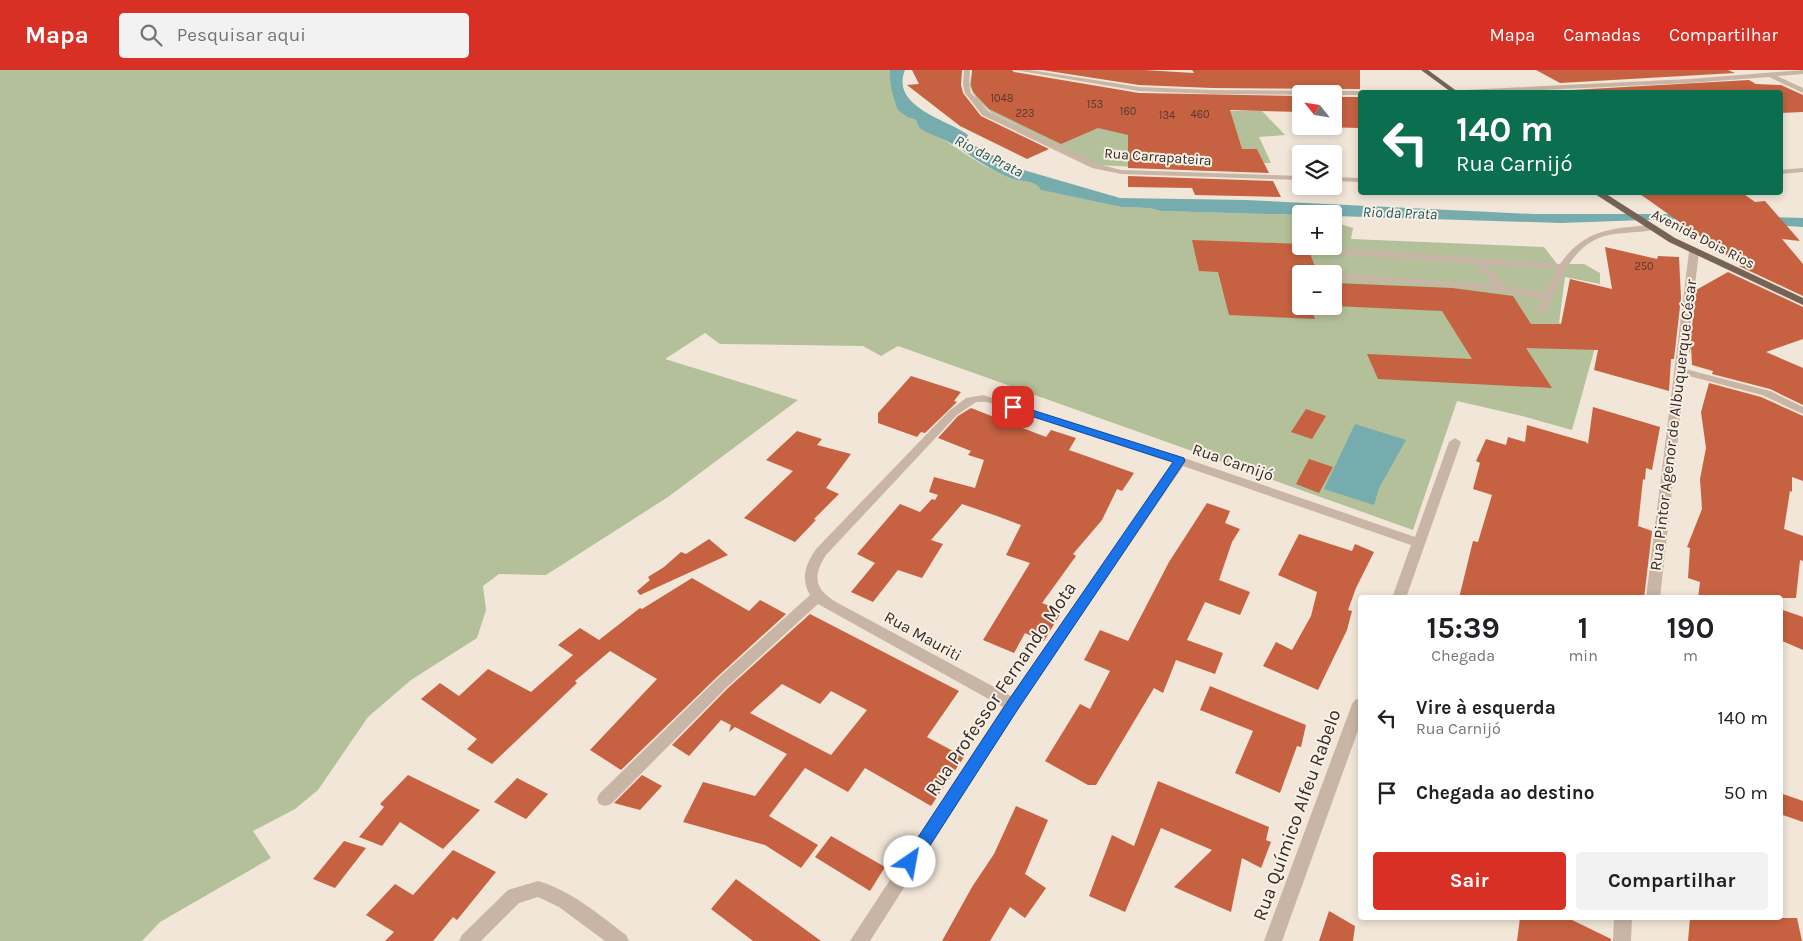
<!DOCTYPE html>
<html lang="pt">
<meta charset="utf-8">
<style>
:root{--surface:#fff;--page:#f2f2f2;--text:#202124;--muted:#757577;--accent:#d93025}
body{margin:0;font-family:Karla,sans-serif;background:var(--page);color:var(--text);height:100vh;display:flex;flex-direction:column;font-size:19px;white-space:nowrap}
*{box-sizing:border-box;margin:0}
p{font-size:16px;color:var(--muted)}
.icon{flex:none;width:28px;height:28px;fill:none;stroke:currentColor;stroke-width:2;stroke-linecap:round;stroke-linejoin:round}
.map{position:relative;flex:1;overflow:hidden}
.panel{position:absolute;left:1358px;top:525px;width:425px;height:325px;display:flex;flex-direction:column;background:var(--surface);border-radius:5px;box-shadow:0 2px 8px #0003}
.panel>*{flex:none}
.top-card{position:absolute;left:1358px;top:20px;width:425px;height:105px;border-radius:5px;box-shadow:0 2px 8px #0003;background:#0b6e4f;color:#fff;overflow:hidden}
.needle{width:32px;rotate:300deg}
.fabs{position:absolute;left:1292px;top:15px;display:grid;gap:10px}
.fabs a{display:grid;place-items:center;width:50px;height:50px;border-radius:5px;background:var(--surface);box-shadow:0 2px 8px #0003;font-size:25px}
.pin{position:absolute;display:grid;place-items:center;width:42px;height:42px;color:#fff;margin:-21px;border-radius:10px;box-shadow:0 2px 8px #0006}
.me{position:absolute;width:55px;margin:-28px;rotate:33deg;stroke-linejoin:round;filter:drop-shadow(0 0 4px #0008)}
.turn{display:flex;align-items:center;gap:18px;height:105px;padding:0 15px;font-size:22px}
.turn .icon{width:65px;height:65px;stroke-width:2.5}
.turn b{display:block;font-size:35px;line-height:42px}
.eta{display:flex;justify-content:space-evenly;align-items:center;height:85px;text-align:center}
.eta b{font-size:30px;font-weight:700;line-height:35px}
.button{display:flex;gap:10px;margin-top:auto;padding:10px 15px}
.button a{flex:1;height:58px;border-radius:5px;background:var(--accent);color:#fff;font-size:20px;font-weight:700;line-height:58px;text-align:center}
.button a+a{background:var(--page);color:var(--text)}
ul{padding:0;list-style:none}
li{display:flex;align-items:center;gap:15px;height:75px;padding:0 15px}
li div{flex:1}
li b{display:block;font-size:19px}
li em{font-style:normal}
header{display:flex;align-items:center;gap:30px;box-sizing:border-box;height:70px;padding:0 25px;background:var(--accent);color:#fff}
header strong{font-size:24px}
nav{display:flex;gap:28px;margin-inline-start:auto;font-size:18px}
.search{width:350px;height:45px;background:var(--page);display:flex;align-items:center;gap:12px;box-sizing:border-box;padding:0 18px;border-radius:5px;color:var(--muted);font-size:19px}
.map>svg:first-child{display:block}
.green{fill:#b3c099;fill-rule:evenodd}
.water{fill:#77acae}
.building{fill:#c66241;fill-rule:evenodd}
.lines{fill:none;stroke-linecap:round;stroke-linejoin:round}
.minor{fill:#c9b5a5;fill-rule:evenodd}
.major{fill:#776257;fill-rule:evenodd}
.route{fill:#1a73e8;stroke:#114b97}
.labels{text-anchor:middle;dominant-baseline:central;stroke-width:4;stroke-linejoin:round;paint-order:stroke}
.far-number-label{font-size:11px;fill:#58392d}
.far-street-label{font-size:14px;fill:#342b26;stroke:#f9f0e5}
.far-water-label{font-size:15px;font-style:italic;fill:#1c5256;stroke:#f9f0e5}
.street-label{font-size:16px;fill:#342b26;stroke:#f9f0e5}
.near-street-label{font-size:19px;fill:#342b26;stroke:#f9f0e5}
</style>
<header>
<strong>Mapa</strong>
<div class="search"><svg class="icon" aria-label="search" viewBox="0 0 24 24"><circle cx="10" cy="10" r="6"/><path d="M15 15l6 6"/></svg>Pesquisar aqui</div>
<nav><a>Mapa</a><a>Camadas</a><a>Compartilhar</a></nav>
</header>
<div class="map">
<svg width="1803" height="871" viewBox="0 0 1803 871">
<rect width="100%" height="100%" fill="#f1e6d8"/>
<!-- green -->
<path class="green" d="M0,0H890C889,19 895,23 898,39L907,47L916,50L918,56C928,62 940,66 949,73C968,86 988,99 1010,108C1020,112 1037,110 1042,120L1121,137L1148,138L1161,141L1301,145V176H1334V152L1353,158L1351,169L1544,177L1557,194H1584L1600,203V214L1565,207L1559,253L1599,263L1572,360L1522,346L1457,331L1413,460L898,276L881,286L863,276L720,274L705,263L665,289L798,330L668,427L546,505L499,504L483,516L486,540L477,568L411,610L368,647L318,720L295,739L253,761L271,788L160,852L142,871H0ZM1301,204H1334V236H1301Z
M973,0H996L1209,94V101L1098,95L991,42L977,30L969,15Z
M1211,41H1262L1285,65L1259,67L1271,93H1264L1257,79H1229Z"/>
<!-- water -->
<path class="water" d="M890,0H905C890,37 946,49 968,65L966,70L971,74L1020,99L1120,128L1246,130L1533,144H1664L1803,148V157L1671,149L1561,153L1334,146V144L1301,145L1161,141L1148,138L1121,137L1041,120C1037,110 1020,112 1010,108C987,99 968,83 947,71C938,66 926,64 919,57C917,55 917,52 916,50L907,47L898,40C893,27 889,14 890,0Z
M1355,354L1406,370L1379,418L1374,435L1324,419Z"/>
<!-- building -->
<path class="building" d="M912,0H962L961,15L963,23L981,46L1049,79L1027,89L960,56L907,15L919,14Z
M972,0H1012L1014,2L1139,23L1301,26V42L1230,40L1242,79H1257L1269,103L1128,98V65L1098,58L1061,74L989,39L973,22L971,15Z
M1042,0H1144L1194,3L1192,0H1360V19L1212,18L1139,15Z
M1536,0H1728L1735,3L1560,13Z
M1749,10L1756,14L1781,15L1803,25V42L1780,43V22H1576L1572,20Z
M1334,27H1360V58L1322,57L1334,56Z
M1128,106L1273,111L1281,127L1195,125L1192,118L1128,117Z
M1637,122H1741L1755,132L1765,131L1800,171L1782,169L1803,194V226L1739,196L1744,193L1728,186Z
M1192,170L1301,174V176H1307L1318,204H1301V236H1311L1315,249L1229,245L1218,202L1199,201Z
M1605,177L1657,189L1658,186L1679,187L1681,228L1674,289H1671L1669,321L1594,300L1598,280L1526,278L1552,318L1378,309L1367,284L1472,289L1442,241L1334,236V213L1452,218L1513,226L1531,254H1561L1570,209L1612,219Z
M1728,202L1803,237V269L1766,282L1803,298V335L1770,319L1712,304L1713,301L1692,295L1691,277L1689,284L1696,220Z
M911,306L961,322L954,331L957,332L925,363L921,362L917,367L878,353V343Z
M1709,313L1761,327L1803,346V411L1792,407V422L1790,421L1784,459L1803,466V491L1800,490L1796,528H1698L1700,512L1688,508L1690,478L1687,477L1702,439L1700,409L1706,378L1701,342Z
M1593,337L1660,357L1652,400L1646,398L1645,410L1643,409L1638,456L1652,461L1644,528H1459L1473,471L1478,472L1492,425L1473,419L1480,393L1476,391L1486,369L1506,375L1508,367L1525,372L1527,355L1586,372L1588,374Z
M971,338L1046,367L1051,360L1076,368L1069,380L1134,403L1122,421L1117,419L1102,450L1073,484L1076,486L1042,533L1062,541L1044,571L1025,563L1014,583L983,570L1030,493L1006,485L1021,455L997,446L962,434L931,470L943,474L922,508L898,500L873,532L851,522L875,493L857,484L900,434L920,442L932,429L935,430L938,425L929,422L934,407L975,418L984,390L968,385L971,381L938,368L958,346Z
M1306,339L1326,346L1312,369L1291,362Z
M797,361L822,369L817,375L851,384L826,418L839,424L814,449L816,450L795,472L744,448L793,401L766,390Z
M1309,389L1333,397L1319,423L1296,414Z
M1207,433L1230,441L1225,453L1240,459L1232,472L1219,510L1250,522L1240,545L1205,532L1187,570L1223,583L1215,604L1176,590L1163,623L1154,618L1096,715H1088L1045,691L1080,634L1090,639L1110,601L1084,590L1100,560L1128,571L1169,492Z
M1299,464L1352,481L1355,474L1374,482L1356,518L1348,540L1352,541L1347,560L1318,620L1263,596L1276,572L1292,580L1311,546L1317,522L1278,505Z
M709,469L728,485L640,525L637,521L650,510L648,507L664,497L681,482L686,484Z
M692,508L749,541L760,530L786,544L716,608L621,700L590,680L657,609L610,581L575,611L577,613L492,694L467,679L477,669L421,629L440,613L459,626L488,599L531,622L573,585L558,575L580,558L599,570L640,538L642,539Z
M1780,539L1803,547V580L1780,570Z
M810,544L959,621L927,667L964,687L931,736L865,698L848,722L805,698L769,746L818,775L801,798L765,775L683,752L703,712L755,726L787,684L735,657L729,662L731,655L721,650L689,686L672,675L728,618ZM782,614L820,634L831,621L867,640L831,685L750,643Z
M1210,616L1306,655L1301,677L1297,676L1280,723L1235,703L1253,661L1200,640Z
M408,705L480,740L443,779L400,752L382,776L359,767L384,737L380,734Z
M642,705L662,716L640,740L614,733Z
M517,708L548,724L526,749L494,732Z
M1158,711L1269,757L1266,770L1271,772L1261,798L1242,788L1231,842L1174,817L1212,780L1161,758L1125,842L1089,826L1112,765L1134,776Z
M1780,723L1803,731V752L1780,744Z
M1016,736L1048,750L1025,804L1046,818L1025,848L1010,837L990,871H942L972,817L994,784Z
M831,766L885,797L870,821L815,787Z
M344,771L366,778L335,818L313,809Z
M453,780L496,802L457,850L453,847L433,871H385L394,862L366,845L395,814L413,825Z
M736,809L821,871H753L711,839Z
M1329,841L1355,856L1353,871H1319Z
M1520,848H1568L1611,869V871H1517Z
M1690,848H1797L1802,871H1688Z"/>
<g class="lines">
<!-- minor -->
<path class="minor" d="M964,0H970L969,15L971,23L988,41L1098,94L1121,100L1301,106V110L1121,104L1092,98L982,45L965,23L963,15Z
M1014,0H1030L1139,17L1212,20L1360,21L1363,22H1360V25L1212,24L1139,21Z
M1803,0V4L1777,6L1803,18V23L1769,7L1689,13L1497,22H1462L1465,20L1689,9Z
M1803,98V102L1780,104V100Z
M1334,107L1360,108V112L1334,111Z
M1649,155L1652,156V160C1638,163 1623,162 1609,165C1573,172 1560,210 1547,240L1542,243L1537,240L1542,229C1474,215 1404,213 1334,209V204H1332L1334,203L1494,215L1476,194L1331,184L1326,181L1331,178L1560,194C1585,159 1610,159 1649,155ZM1486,195L1557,199L1545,223L1505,216Z
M1694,179L1699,182L1685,299L1770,321L1803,337V344L1762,325L1685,305L1660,528H1646L1689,182Z
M983,325L1184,388L1415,467L1449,372L1455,368L1461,372L1406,528H1392L1411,475L1183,396L1018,639L870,871H850L1003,637L818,534L727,617L611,734L605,736L599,734L597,729L599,724L717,609L810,525C800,508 806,494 816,479L949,341L966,328ZM976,332H987L1173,393L1011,626L836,532C815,519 812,507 826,485L957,345Z
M1360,628V655L1282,871H1264L1352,634L1355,630Z
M538,811C572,821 598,844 626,865L629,871H605L559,837L538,827L519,833L481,871H459L462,865L508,820Z
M1614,848H1632L1631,871H1613Z"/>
<!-- major -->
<path class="major" d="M1421,0H1428L1458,22H1451Z
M1592,122H1603L1675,168L1803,228V235L1669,172Z"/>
</g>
<!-- route -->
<path class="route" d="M1013,334L1184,388L1185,391L1018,639L916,797L910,800L905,797L902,792L905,787L1008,631L1173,392L1009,339L1008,337Z"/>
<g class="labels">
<!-- far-number labels -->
<g class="far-number-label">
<text x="1002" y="28">1048</text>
<text x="1095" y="34">153</text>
<text x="1128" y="41">160</text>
<text x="1025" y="43">223</text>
<text x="1200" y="44">460</text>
<text x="1167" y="45">134</text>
<text x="1644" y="196">250</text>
</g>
<!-- far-street labels -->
<g class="far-street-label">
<text transform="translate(1158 87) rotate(4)">Rua Carrapateira</text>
<text transform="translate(1703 169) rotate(27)">Avenida Dois Rios</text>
</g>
<!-- far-water labels -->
<g class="far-water-label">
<text transform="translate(989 86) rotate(27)">Rio da Prata</text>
<text transform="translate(1400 143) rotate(2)">Rio da Prata</text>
</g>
<!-- street labels -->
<g class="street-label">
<text transform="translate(1673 355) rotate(-83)">Rua Pintor Agenor de Albuquerque César</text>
<text transform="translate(1233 392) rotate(19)">Rua Carnijó</text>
<text transform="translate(923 566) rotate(29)">Rua Mauriti</text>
</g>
<!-- near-street labels -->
<g class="near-street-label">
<text transform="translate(1001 619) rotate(-56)">Rua Professor Fernando Mota</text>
<text transform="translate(1297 745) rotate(-70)">Rua Químico Alfeu Rabelo</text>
</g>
</g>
</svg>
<div class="fabs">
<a><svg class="needle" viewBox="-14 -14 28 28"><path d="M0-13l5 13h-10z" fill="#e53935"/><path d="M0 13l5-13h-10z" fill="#757577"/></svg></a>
<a><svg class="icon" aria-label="layers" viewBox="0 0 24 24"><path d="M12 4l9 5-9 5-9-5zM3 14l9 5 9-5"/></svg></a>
<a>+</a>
<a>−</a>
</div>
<div class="pin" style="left:1013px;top:337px;background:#d93025"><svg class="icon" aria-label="arrive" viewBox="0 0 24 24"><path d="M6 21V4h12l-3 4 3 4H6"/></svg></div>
<svg class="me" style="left:910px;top:792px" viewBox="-20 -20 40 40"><circle r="19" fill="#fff"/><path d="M0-13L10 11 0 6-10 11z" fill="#1a73e8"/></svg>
<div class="top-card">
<div class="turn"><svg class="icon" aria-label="left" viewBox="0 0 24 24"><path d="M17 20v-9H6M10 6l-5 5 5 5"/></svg><div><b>140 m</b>Rua Carnijó</div></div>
</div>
<section class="panel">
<div class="eta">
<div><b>15:39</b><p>Chegada</p></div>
<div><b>1</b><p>min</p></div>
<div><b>190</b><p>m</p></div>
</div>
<ul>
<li><svg class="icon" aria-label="left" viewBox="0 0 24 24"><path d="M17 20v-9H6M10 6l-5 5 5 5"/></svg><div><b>Vire à esquerda</b><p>Rua Carnijó</p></div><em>140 m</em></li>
<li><svg class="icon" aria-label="arrive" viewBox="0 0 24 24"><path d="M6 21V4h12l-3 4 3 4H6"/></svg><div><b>Chegada ao destino</b></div><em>50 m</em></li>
</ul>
<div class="button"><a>Sair</a><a>Compartilhar</a></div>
</section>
</div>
